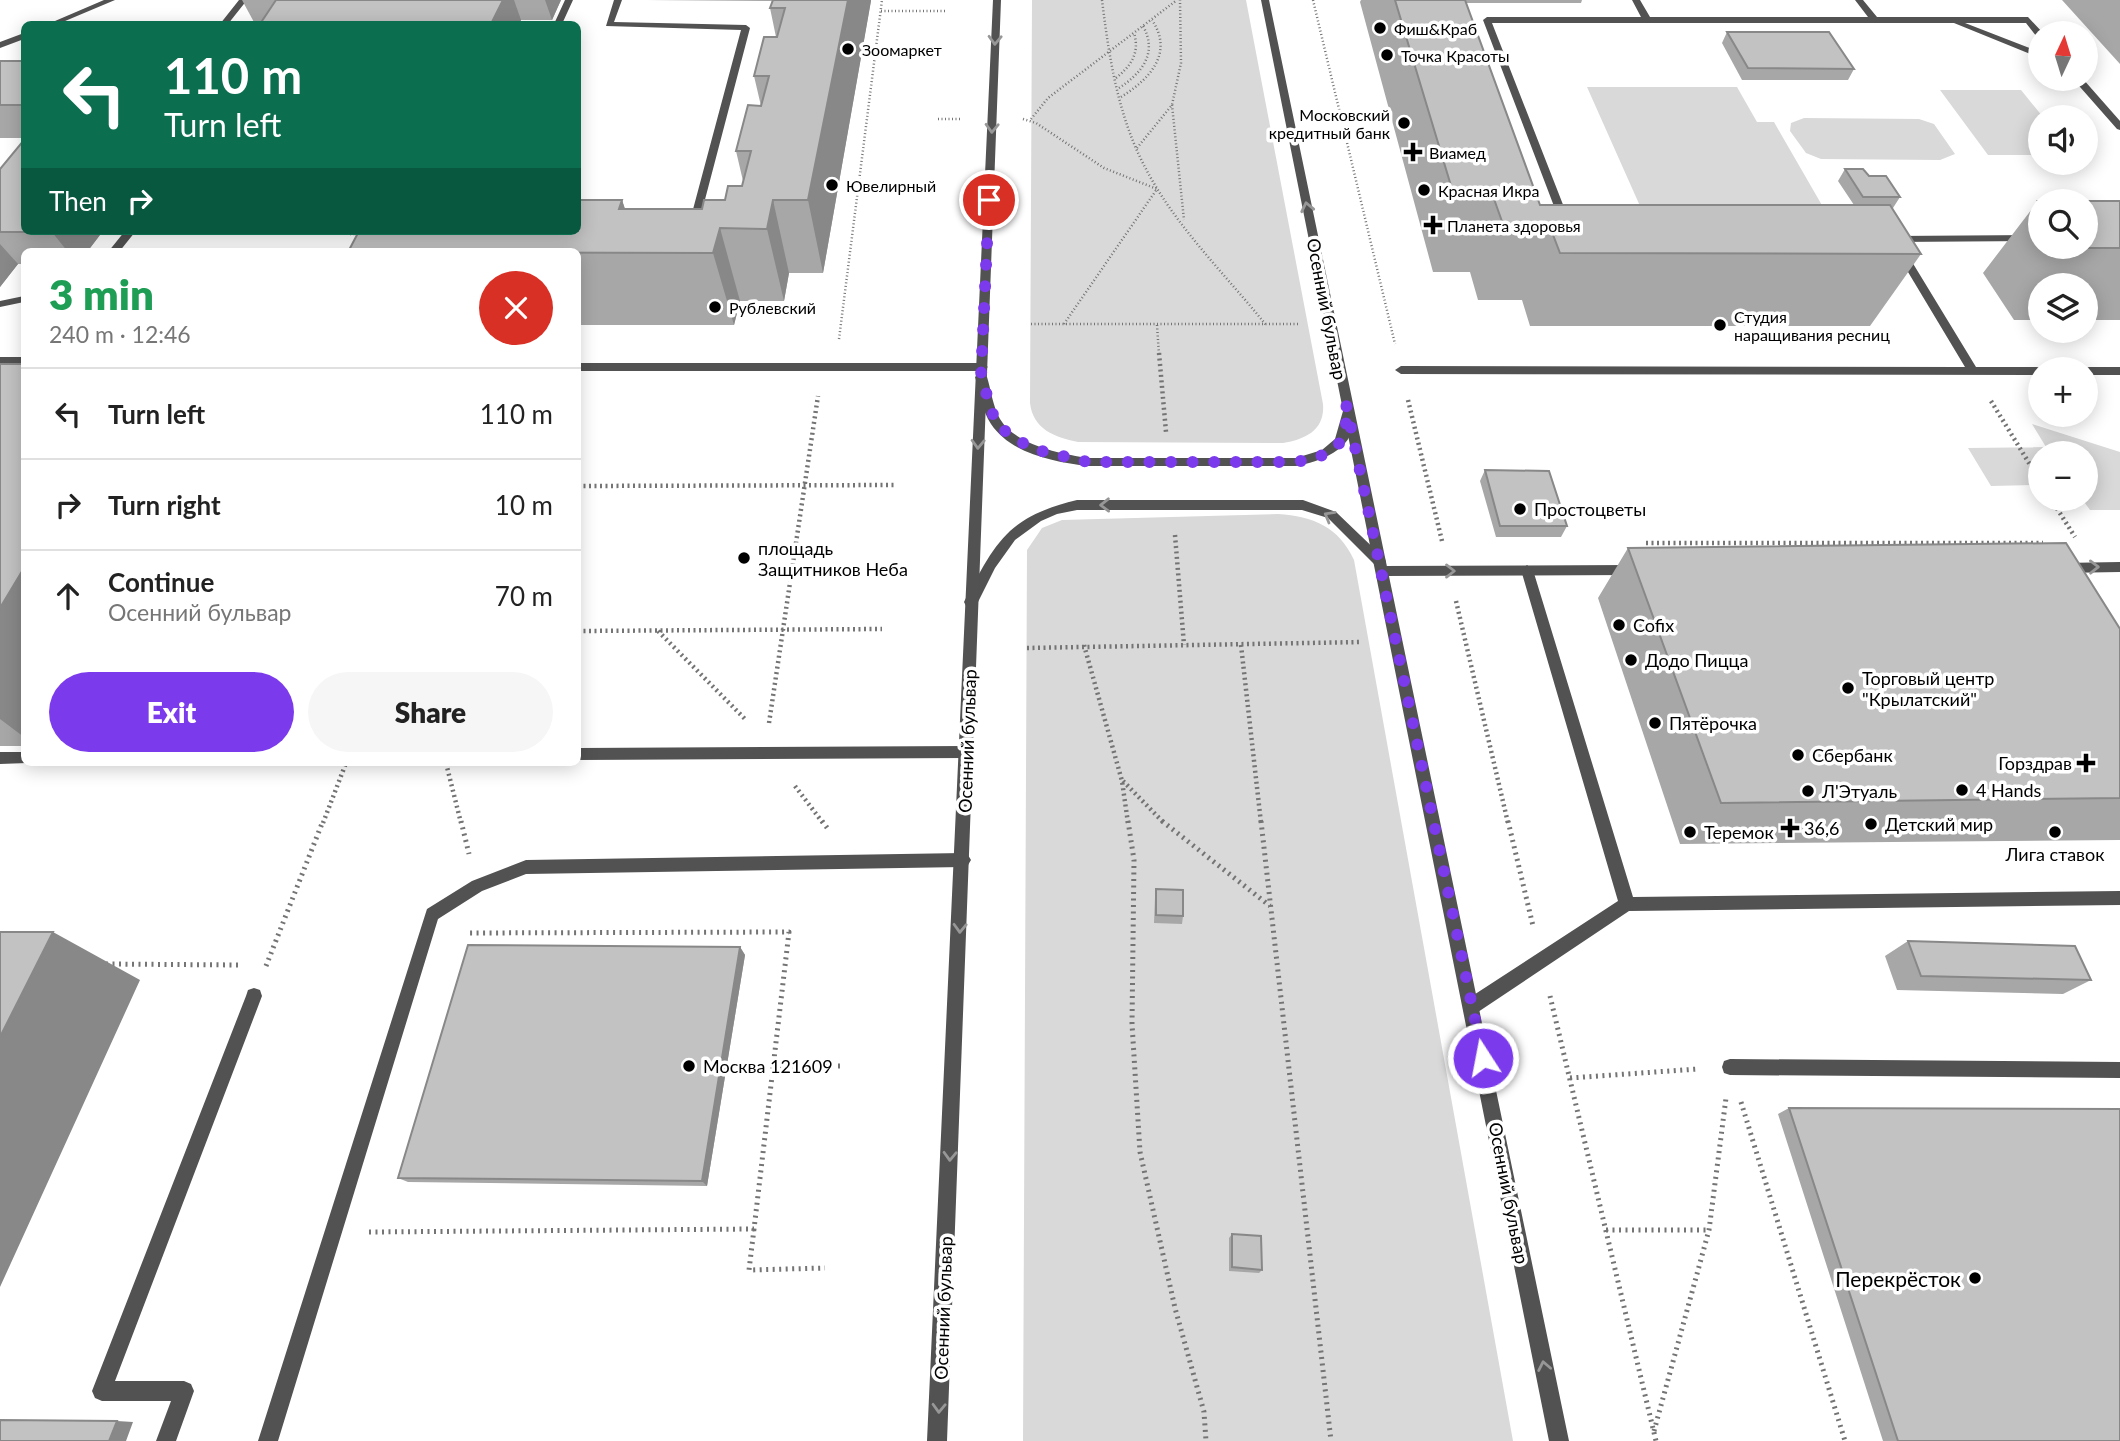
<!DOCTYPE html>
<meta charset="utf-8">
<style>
:root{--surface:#fff;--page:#f6f6f6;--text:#222;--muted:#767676;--line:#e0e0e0;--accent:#7c3aed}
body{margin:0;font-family:Lato,sans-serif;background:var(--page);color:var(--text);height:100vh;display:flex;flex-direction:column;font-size:26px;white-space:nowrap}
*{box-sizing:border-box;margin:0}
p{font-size:23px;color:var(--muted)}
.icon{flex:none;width:38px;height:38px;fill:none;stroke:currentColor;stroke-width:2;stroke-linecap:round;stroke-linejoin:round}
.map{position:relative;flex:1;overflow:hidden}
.drawer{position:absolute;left:21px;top:248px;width:560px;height:518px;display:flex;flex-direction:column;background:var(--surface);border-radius:10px;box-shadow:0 4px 18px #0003}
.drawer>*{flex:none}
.banner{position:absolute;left:21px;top:21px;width:560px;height:214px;border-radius:10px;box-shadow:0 4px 18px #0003;background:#0b6e4f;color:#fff;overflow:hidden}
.needle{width:46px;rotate:4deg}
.fabs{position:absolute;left:2028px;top:21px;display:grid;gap:14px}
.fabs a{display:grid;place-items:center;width:70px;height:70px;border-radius:50%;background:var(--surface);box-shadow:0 4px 18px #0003;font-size:35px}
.pin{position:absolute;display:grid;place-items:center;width:60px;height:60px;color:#fff;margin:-30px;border:4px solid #fff;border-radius:50%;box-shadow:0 2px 7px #0007}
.me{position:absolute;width:77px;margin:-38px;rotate:349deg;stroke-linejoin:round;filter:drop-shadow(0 0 5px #0008)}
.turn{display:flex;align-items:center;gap:24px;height:147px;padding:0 28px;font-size:32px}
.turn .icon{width:91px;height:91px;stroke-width:2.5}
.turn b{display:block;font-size:49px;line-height:60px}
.then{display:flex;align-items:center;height:66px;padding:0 28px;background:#0003;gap:14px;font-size:26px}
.round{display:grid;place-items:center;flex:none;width:74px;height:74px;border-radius:37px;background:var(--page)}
.head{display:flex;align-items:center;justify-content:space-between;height:119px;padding:0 28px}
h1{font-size:42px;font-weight:800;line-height:52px;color:#1e9e55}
.action{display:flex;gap:14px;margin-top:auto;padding:14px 28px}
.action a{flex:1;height:80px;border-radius:42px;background:var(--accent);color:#fff;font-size:28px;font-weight:800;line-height:80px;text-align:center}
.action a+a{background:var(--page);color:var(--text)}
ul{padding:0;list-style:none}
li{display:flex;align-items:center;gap:21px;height:91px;padding:0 28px;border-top:2px solid var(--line)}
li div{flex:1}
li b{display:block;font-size:26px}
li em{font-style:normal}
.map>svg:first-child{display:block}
.green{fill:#d9d9d9}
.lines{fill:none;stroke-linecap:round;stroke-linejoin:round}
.path-far2{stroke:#747474;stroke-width:2.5;stroke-dasharray:1 2.5;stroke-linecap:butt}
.path-far1{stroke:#747474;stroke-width:4.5;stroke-dasharray:2 3.5;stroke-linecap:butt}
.path{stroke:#747474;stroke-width:5;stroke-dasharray:2 4.5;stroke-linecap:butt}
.service{fill:#525252;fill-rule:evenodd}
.minor{fill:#525252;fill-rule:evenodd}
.tertiary{fill:#525252;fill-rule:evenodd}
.wall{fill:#a7a7a7;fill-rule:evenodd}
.shaded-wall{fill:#888}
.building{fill:#c2c2c2;stroke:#888;stroke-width:2}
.oneway{stroke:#979797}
.route{stroke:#7c3aed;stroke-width:12;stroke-dasharray:0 21.6}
.poi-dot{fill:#000;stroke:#fff;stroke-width:2.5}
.labels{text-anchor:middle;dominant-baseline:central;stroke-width:7;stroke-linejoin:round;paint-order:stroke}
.far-poi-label{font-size:16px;fill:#000;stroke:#fff;text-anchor:start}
.street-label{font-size:18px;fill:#000;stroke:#fff}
.poi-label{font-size:18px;fill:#000;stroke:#fff;text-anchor:start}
.near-poi-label{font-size:21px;fill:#000;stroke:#fff;text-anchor:end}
</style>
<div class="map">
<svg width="2120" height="1441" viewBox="0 0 2120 1441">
<rect width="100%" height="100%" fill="#fff"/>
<!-- green -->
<path class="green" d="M1032,0H1246L1323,404C1325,430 1306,439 1283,443L1078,442C1054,437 1033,429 1030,403Z
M1587,87H1737L1757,122H1774L1823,207L1640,206Z
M1940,90H2021L2043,117H2040V155H1988Z
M1804,118L1919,119L1934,124L1955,154L1940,160L1821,159L1806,153L1790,131L1791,123Z
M2032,424L2120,452V510H2090L2082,499H2086V453H2040V485L1991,486L1968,448L2046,447Z
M1278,514C1313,516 1339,527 1354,560L1513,1441H1023L1027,550L1042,528L1062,520Z"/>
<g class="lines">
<!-- path-far2 -->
<path class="path-far2" d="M1102,0C1109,57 1118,117 1146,169C1176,227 1226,275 1266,325
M1313,0L1395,344
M881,11H947
M1116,78C1131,66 1140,53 1134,33
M1119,88C1142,73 1158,53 1143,26
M1121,97C1150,79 1174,53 1152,20
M1172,105L1184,220
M938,119H962
M1023,119L1036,123L1104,168L1157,189L1064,324
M1031,119L1048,98L1177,0
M1137,148L1172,105L1181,63L1180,0
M161,232L362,234
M1031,324H1300
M1157,325L1159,355
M839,339L882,0"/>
<!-- path-far1 -->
<path class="path-far1" d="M1159,353L1166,432
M1408,400L1442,541
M1991,401L2040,481
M578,486L897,485
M2051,499L2075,537
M1175,535L1184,645
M1646,543H2043
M1456,601L1508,823
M578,631L882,629
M658,631L746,720
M1084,645L1122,781L1128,823
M1241,645L1261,823
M1027,648L1362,642
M769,723L818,396
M446,763L461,823
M1123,781L1164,823
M795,786L823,823
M323,823L346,763"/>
<!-- path -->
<path class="path" d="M461,821L469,854
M822,821L828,829
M1128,821L1134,860L1132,1024L1140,1152L1175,1308L1204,1412L1206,1441
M1162,821L1270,906
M1261,821L1331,1441
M1508,821L1533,926
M106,964L241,965
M266,966L323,821
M1550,996L1656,1441
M773,1067L844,1066
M1570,1078L1698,1069
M1741,1102L1845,1441
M754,1229L749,1270L825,1268
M1606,1230H1709
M369,1232L754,1229L789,932L466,933
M1654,1431L1709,1230L1726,1098"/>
<!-- service -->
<path class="service" d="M104,0H115L58,24H48Z
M239,0H247L228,24H220Z
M565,0H573L562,24H554Z
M614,0H622L614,22L746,25L750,28L697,230H689L688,228L741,30L606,26Z
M1632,0H1640L1650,17H1868L1855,0H1863L1877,17H2028L2043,33H2040V37H2037L2026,23H1965L2040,52V58L1954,23H1492L1569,220L1560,222L1483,20L1487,17H1641Z
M24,33V39L0,48V42Z
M2073,79H2083L2120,121V130L2117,129Z
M125,231L135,232L119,252H108Z
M2040,235V241L1895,242L1890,239L1895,236Z
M1901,249L1906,252L1976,367H2040L2045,369H2040V375L1401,374L1395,370L1401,366L1965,367L1896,252Z
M24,296V302L0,307V301Z
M0,357H24V365H0Z
M578,363H982L988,367L982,371H578Z
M2086,367H2120V375H2086V369H2081Z
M1527,565L1533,570L1633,897L2120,891V905L1629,911L1478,1012L1472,1014L1466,1012L1464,1006L1466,1000L1618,901L1521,570Z
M966,746L971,748L973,752L971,756L966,758L578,760V748Z
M0,752H24V763H27L0,764Z
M963,853L968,855L971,860L968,865L963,867L526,874L482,891L438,919L278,1441H258L427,909L472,881L526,860Z
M254,988L260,990L262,996L115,1381H184L191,1384L194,1391L176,1441H156L171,1401H102L95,1398L92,1391L246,996L248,990Z
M1730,1059L2120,1062V1078L1730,1075L1724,1073L1722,1067L1724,1061Z"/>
<!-- minor -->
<path class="minor" d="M981,373L987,377C991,390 993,407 1000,419C1015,445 1061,454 1088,458H1296L1322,450L1335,439L1343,411H1351C1362,446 1323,461 1296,466H1088C1055,462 1011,454 991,424C982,411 980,391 975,377Z
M1077,500H1303L1336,512L1385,559L1386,562L1383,566L1632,565L1638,570L1632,575L1382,576L1376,571L1380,567L1375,565L1328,518L1302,510H1077L1057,514L1041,521L1015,540L995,568L976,606H966L964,602C996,542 1007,517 1077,500Z
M2120,562V572L2062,573L2056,568L2062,563Z"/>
<!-- tertiary -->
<path class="tertiary" d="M993,0H1001L947,1441H927Z
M1261,0H1269L1569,1441H1549Z"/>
</g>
<!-- wall -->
<path class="wall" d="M242,0H561L552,20H521L519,24H255Z
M647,0H871L823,273H789L784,301H740L734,325H578V252L622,200L625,209H702L725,200L742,186L743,181L736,151L761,106L754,76L776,37L770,8L772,1Z
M1361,0H1582L1581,3H1466L1540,205H1854L1838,181L1845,169L1869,176L1900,197L1893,208H1892L1921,254L1870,326H1530L1522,300H1478L1470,272H1433L1360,2Z
M2062,0H2120V64Z
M1727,32L1854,69L1848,80H1742L1722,43Z
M0,61H24V138H0Z
M0,169L103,231L87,252H24V264H18L0,287Z
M2038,201H2120V320H2086V285H2040V320H2014L1983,273ZM2040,201L2086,247H2040Z
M0,364H24V746H0Z
M1485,470L1567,526L1561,537H1496L1480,481Z
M1628,548L2120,629V840L1680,844L1598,598Z
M1156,889L1183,916L1182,924L1154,923L1155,897Z
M1908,941L2091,980L2063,994L1897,990L1885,956Z
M740,947L745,955L707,1186L408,1182L398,1178Z
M1789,1108L2120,1441H1883L1778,1114Z
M1232,1234L1262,1270L1259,1273L1229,1271V1238Z"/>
<!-- shaded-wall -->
<path class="shaded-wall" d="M503,0H514L521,20L519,24H491Z
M545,0H561L552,20Z
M848,0H871V1L823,273L808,200Z
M622,200L639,252L619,209Z
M773,200L789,273L784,301L767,229Z
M720,228L740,301L734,325L713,253Z
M53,231H103L87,252H68L52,232Z
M0,244L18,264L0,287Z
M24,568V737L0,719V608Z
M53,932L140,980L0,1287V1037Z
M740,947L745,955L707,1186L702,1181Z
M117,1421L133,1422L126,1441H109Z"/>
<!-- building -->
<path class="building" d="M276,0H503L491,24H260Z
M773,0H848L808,200H773L767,229L720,228L713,253L348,252L359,231H578V200H622L619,209H702L704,200H725L728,186H742L751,151H736L748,105L761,106L769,76H754L764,37H777L785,8H770Z
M1395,0H1465L1540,205H1890L1921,254L1560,253L1550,227H1504L1494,199H1455Z
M1727,32H1829L1854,69L1748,68Z
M0,61H24V105H0Z
M24,140V231H53L52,232H0V169Z
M1845,169H1863L1869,176H1886L1900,197H1863Z
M2038,201H2120V248H2073V247H2086V201H2040V204Z
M0,364H24V568L0,608Z
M1485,470L1549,471L1567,526H1500Z
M2066,543L2120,629V798L1721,803L1628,548Z
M1156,889L1183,890V916L1156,915Z
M0,932H53L0,1037Z
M1908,941L2075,946L2091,980L1921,976Z
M468,945L740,947L702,1181L398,1178Z
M1789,1108L2120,1109V1441H1898Z
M1232,1234L1261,1236L1262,1270L1232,1267Z
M0,1420L117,1421L109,1441H0Z"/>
<!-- one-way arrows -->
<defs><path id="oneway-chevron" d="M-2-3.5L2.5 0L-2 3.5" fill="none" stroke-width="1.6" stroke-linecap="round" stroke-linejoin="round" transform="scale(1.75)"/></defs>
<g class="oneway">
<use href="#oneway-chevron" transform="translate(995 40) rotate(92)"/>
<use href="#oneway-chevron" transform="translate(992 128) rotate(92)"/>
<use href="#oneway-chevron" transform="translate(1307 207) rotate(-102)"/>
<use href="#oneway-chevron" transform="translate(978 444) rotate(92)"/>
<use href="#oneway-chevron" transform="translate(1105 505) rotate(179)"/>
<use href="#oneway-chevron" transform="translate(1329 516) rotate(-150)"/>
<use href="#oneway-chevron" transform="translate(2094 567) rotate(-1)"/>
<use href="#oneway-chevron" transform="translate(1450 571)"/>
<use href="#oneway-chevron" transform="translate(960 928) rotate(92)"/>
<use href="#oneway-chevron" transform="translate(950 1156) rotate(92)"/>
<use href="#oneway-chevron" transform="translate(1544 1366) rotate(-101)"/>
<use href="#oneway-chevron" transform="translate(939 1408) rotate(92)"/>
</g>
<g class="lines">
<!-- route -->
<path class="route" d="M989,200L981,376L995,421L1008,434L1033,449L1088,462H1296C1336,455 1349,445 1346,404L1483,1058"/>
</g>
<!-- markers -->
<g class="poi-dot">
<circle cx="1380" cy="28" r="7"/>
<circle cx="848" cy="49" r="7"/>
<circle cx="1387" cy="55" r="7"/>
<circle cx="1404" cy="123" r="7"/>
<path d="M1409.5 141.5h7v7h7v7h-7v7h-7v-7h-7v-7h7z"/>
<circle cx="832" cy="185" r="7"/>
<circle cx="1424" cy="190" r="7"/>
<path d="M1429.5 214.5h7v7h7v7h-7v7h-7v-7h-7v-7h7z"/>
<circle cx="715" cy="307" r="7"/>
<circle cx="1720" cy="325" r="7"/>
<circle cx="1520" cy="509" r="7"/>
<circle cx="744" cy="558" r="7"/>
<circle cx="1619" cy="625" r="7"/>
<circle cx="1631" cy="660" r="7"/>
<circle cx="1848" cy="688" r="7"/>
<circle cx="1655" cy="723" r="7"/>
<circle cx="1798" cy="755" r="7"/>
<path d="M2082.5 752.5h7v7h7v7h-7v7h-7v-7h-7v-7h7z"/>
<circle cx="1962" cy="790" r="7"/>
<circle cx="1808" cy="791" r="7"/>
<circle cx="1871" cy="824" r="7"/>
<path d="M1786.5 817.5h7v7h7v7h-7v7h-7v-7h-7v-7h7z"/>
<circle cx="1690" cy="832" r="7"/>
<circle cx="2055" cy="832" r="7"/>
<circle cx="689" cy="1066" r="7"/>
<circle cx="1975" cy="1278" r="7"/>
</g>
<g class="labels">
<!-- far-poi labels -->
<g class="far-poi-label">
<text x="1394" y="28">Фиш&amp;Краб</text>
<text x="862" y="49">Зоомаркет</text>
<text x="1401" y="55">Точка Красоты</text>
<text x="1390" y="114" text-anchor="end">Московский<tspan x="1390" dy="18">кредитный банк</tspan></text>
<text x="1429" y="152">Виамед</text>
<text x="846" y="185">Ювелирный</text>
<text x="1438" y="190">Красная Икра</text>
<text x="1447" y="225">Планета здоровья</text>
<text x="729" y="307">Рублевский</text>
<text x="1734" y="316">Студия<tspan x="1734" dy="18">наращивания ресниц</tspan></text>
</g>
<!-- street labels -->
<g class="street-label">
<text transform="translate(1327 309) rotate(79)">Осенний бульвар</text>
<text transform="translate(967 741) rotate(-88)">Осенний бульвар</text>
<text transform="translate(1509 1193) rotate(79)">Осенний бульвар</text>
<text transform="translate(943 1308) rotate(-88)">Осенний бульвар</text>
</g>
<!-- poi labels -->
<g class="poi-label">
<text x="1534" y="509">Простоцветы</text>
<text x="758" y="548">площадь<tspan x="758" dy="21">Защитников Неба</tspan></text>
<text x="1633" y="625">Cofix</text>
<text x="1645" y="660">Додо Пицца</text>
<text x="1862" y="678">Торговый центр<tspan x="1862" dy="21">"Крылатский"</tspan></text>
<text x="1669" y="723">Пятёрочка</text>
<text x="1812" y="755">Сбербанк</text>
<text x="2072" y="763" text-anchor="end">Горздрав</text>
<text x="1976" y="790">4 Hands</text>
<text x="1822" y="791">Л'Этуаль</text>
<text x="1885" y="824">Детский мир</text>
<text x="1804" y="828">36,6</text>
<text x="1704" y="832">Теремок</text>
<text x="2055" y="854" text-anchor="middle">Лига ставок</text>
<text x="703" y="1066">Москва 121609</text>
</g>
<!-- near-poi labels -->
<g class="near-poi-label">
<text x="1961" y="1278">Перекрёсток</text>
</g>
</g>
</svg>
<div class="fabs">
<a><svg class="needle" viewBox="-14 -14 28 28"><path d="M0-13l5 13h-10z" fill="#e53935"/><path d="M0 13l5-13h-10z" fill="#767676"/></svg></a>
<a><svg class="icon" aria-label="sound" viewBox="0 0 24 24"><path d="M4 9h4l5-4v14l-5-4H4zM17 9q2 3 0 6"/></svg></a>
<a><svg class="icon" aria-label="search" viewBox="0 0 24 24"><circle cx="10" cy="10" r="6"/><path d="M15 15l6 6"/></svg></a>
<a><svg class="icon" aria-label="layers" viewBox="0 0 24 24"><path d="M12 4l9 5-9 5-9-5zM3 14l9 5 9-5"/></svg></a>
<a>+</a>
<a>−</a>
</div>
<div class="pin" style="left:989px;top:200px;background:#d93025"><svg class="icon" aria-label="arrive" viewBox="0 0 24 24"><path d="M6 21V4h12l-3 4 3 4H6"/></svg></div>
<svg class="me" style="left:1483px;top:1058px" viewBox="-20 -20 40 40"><circle r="17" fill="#7c3aed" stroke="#fff" stroke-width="3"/><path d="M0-11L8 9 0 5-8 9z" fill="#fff"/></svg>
<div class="banner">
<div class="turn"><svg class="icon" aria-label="left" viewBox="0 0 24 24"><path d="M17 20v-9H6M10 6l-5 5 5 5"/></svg><div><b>110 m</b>Turn left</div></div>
<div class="then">Then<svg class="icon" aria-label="right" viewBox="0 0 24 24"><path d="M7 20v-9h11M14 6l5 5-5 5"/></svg></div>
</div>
<section class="drawer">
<div class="head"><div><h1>3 min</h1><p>240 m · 12:46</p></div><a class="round" style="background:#d93025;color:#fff"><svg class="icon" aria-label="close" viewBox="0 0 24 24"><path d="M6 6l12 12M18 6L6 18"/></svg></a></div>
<ul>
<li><svg class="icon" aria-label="left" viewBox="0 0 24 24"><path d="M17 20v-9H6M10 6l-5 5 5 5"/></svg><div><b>Turn left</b></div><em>110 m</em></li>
<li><svg class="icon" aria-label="right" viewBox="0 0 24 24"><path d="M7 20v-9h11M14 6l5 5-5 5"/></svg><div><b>Turn right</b></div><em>10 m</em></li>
<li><svg class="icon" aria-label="ahead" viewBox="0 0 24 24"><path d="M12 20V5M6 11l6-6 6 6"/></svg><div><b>Continue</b><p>Осенний бульвар</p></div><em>70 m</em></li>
</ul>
<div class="action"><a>Exit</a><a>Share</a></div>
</section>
</div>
